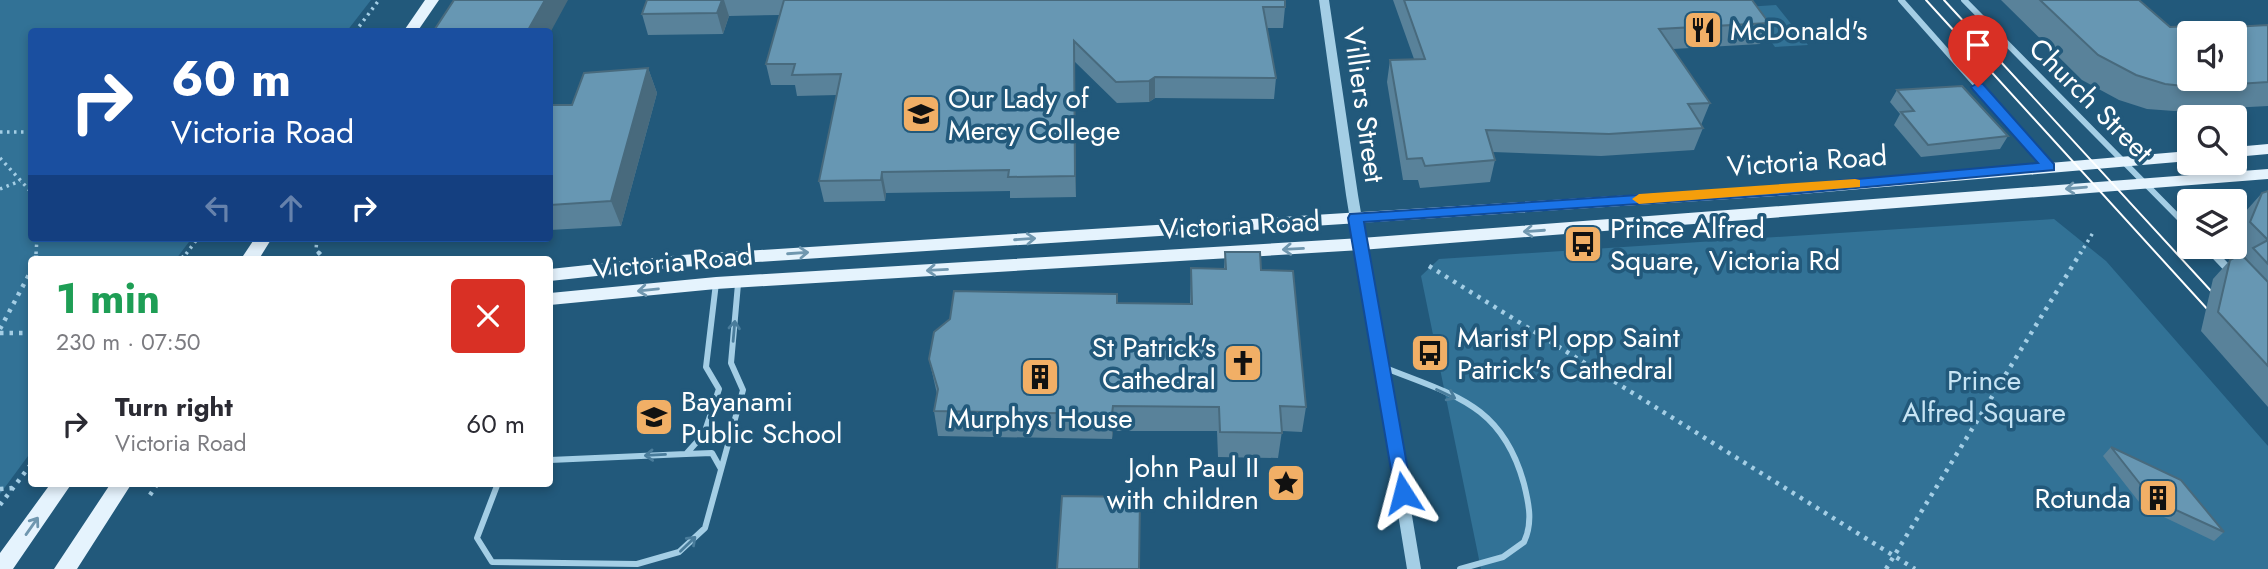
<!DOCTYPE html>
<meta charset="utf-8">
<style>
:root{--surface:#fff;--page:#f7f7f7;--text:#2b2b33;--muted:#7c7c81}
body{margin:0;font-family:Jost,sans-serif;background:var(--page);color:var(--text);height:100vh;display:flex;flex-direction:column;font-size:26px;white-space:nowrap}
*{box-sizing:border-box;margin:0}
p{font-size:23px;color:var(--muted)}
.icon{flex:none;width:38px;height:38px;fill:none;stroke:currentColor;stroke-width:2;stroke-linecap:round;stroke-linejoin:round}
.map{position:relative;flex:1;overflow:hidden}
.details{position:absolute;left:28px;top:256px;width:525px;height:231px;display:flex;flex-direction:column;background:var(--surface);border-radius:7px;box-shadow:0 4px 10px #0003}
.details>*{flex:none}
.hud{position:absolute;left:28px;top:28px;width:525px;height:214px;border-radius:7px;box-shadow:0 4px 10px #0003;background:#1a4fa0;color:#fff;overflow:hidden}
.fabs{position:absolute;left:2177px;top:21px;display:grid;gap:14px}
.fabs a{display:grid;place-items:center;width:70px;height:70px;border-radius:7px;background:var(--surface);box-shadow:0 4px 10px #0003;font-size:35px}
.pin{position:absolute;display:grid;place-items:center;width:60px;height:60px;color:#fff;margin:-72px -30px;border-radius:50% 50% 50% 0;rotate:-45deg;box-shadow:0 0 7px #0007}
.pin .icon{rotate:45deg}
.me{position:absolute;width:77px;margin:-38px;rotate:351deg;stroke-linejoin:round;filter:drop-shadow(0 0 5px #0008)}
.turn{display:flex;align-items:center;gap:24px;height:147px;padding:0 28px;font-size:32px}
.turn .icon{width:91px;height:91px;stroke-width:2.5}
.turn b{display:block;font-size:49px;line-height:60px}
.lanes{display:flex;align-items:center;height:66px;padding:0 28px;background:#0003;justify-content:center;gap:35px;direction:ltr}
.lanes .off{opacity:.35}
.round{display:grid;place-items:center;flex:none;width:74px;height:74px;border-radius:7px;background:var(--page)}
.head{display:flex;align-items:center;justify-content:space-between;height:119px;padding:0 28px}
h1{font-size:42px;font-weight:700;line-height:52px;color:#1e9e55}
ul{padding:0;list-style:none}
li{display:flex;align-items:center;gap:21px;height:98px;padding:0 28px}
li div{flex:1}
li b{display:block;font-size:26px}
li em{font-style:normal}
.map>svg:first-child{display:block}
.green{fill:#327296}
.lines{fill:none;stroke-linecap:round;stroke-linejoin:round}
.path-far1{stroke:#a4cee5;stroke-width:3.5;stroke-dasharray:2.5 4.5;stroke-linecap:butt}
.path{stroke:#a4cee5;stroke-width:4.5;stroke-dasharray:3.5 6;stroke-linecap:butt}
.service{stroke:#a4cee5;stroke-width:6}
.minor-far1{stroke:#a4cee5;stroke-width:6}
.minor{stroke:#a4cee5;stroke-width:8}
.tertiary{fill:#a4cee5;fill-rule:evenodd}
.primary{fill:#e5f3fd;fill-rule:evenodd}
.tram{stroke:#fff;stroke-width:2}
.wall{fill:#59829a}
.shaded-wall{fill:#486a7d}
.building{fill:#6797b3;stroke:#486a7d;stroke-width:2;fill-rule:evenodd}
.oneway{stroke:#7097af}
.oneway2{stroke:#497c9b}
.route{fill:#1a73e8;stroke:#114b97;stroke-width:2}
.slow{fill:#f59e0b}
.labels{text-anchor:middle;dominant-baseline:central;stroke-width:7;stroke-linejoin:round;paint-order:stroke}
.poi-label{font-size:28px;fill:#fff;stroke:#22597b;text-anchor:start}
.street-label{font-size:28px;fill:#fff;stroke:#22597b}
.park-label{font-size:28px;fill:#c7e4f4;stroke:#22597b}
</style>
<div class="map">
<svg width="2268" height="569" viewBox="0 0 2268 569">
<rect width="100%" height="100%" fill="#22597b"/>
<!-- green -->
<path class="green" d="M0,0H371L347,31L32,32V238H192L176,259H32L31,452L0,494Z
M1776,5L1808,45L1775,47L1745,7Z
M2054,219L2106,261L2268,446V569H1481L1421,276L1439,259Z"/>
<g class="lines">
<!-- path-far1 -->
<path class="path-far1" d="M355,32L379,0
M0,132H32
M0,158L32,193
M0,189L20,181
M317,238L316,250L320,254
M36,254L37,238
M186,254L198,238
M2080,254L2094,231"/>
<!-- path -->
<path class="path" d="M318,252L325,259
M36,259V252
M182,259L187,252
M1429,266L1915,569
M0,329L32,269
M0,333H32
M0,489L12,488
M150,495L158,483
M0,505L32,463
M1886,569L2081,252"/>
<!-- service -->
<path class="service" d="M1383,367C1452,395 1502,403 1524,484C1529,504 1533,523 1524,542L1503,557L1460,569
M686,454L712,453L721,469
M550,460L686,454L704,434L719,389L706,367L716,283
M498,483L477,538L492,562L637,564L679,552L705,528L743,390L731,363L738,284"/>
<!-- minor-far1 -->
<path class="minor-far1" d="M1901,0L2049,167
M1964,0L2189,228
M2207,247L2214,254"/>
<!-- minor -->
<path class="minor" d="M2212,252L2231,272"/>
<!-- tertiary -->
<path class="tertiary" d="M1319,0H1329L1358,195L1421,569H1407L1346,195Z"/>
<!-- primary -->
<path class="primary" d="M425,0H439L417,32H403Z
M2268,144V154L2235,157V147Z
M2189,151V161L1790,195L681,267L550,281V269L681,255L1790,185Z
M2268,169V179L1361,250L716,289L550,305V293L716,277L1361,238Z
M255,238H272L259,259H241Z
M51,483H72L13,569H0V553Z
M111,483H132L77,569H54Z"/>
<!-- tram -->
<path class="tram" d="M1926,0L2219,322
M1944,0L2223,304"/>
</g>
<!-- wall -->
<path class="wall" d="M647,0H1285V7L1283,28H1267L1276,78L1274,99L1155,98L1149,102L1117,103L1074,61L1076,197L1010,198V191L886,193L885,201L824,202L819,181L837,95L797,96L795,85H771L766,64L780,15L729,16L723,34L648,35L642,14Z
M1393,0H1752L1769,23L1760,44L1673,49L1710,103L1701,125L1703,128L1694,150L1601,156L1493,152L1495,160L1490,182L1420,188L1418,180H1403L1387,82L1390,60L1414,59Z
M2001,0H2139L2170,27L2196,29L2268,25V106L2174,111L2147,109L2119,100L2082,80Z
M648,68L657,93L621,226L550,230V105H572Z
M1897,90L2008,136L2000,149L1921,157L1894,125L1900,114L1890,102Z
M2268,191V407L2201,331L2213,279L2230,260L2244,258L2247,255L2235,243V239L2245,212L2262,193Z
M1225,252L1261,270L1306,407L1302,432L1282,431L1278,458L1218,457L1217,431H1113L1112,439L938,436L934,411L937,394L929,359L1117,303L1190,304L1191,268L1224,269Z
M2111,447L2224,532L2214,541L2143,507L2103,456Z"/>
<!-- shaded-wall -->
<path class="shaded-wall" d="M545,0H568L550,33V32H527Z
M722,0H724L729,16L723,34L717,13Z
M1074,41V61L1076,197L1075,176Z
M648,68L657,93L621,226L611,201Z
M1155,77V98L1149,102V81Z
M882,172L886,193L885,201L881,180Z
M1113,406V431L1112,439V414Z"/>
<!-- building -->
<path class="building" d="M454,0H545L527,32H433Z
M647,0H722L717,13L642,14Z
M784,0H1285V7H1263L1276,78L1155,77L1149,81L1116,82L1074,41L1075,176L1008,177L1009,170L882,172L881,180L819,181L841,74L792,75L795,64H766Z
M1404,0H1752L1769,23L1659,29L1710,103L1688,104L1703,128L1609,134L1486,130L1495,160L1425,166L1422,158L1407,159L1390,60L1425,59Z
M2040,0H2139L2170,27L2192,26L2196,29L2268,25V82L2192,87L2165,84L2136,75L2098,55ZM2189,33H2235V79H2189Z
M648,68L611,201L550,205V105H572L584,73Z
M1962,86L2008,136L1928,145L1901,112L1914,111L1897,90Z
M2268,191V240L2250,222L2262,193Z
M2268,240V264L2253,248Z
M1225,252H1260L1261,270L1293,271L1306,407L1280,406L1282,433L1220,432L1219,407L1113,406L1112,414L934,411L938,389L929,359L934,332L950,319L954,291L1117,294V303L1192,304L1191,268L1226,269Z
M2241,254L2268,282V366L2218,312L2230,260Z
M2111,447L2181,480L2224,532L2152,499Z
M1062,496L1140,497L1139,569H1057Z"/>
<!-- one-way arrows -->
<defs><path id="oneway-shaft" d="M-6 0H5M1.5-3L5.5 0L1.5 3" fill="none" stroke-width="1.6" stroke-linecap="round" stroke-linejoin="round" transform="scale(1.75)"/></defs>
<g class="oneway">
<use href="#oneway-shaft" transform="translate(2076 188) rotate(175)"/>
<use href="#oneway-shaft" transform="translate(1534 231) rotate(176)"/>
<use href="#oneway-shaft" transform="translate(1025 239) rotate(-4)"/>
<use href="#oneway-shaft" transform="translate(1293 249) rotate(177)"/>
<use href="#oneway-shaft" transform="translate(798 253) rotate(-4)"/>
<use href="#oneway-shaft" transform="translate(937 270) rotate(177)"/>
<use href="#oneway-shaft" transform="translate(648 290) rotate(174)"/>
<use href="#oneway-shaft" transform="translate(32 526) rotate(-55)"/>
</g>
<g class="oneway2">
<use href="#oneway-shaft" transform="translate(734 331) rotate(-85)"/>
<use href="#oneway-shaft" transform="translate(1446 394) rotate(25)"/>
<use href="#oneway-shaft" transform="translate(655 455) rotate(177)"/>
<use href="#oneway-shaft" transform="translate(688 544) rotate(-44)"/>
</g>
<!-- route -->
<path class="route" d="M1978,83L1983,84L2054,164V170L1790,194L1364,222L1412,493L1403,501L1396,499L1348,218L1350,214L1790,185L2038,163L1973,90L1971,87Z"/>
<!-- slow -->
<path class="slow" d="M1855,179L1860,180V187L1639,204L1632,199L1639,194Z"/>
<!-- icons -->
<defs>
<g id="restaurant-square" transform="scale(2.0125)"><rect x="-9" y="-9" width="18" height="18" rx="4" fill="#f1af66" stroke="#22597b"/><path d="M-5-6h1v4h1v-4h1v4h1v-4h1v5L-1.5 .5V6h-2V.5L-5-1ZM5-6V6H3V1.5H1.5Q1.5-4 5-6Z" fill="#111"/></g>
<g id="school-square" transform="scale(2.0125)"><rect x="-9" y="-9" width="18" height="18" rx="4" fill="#f1af66" stroke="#22597b"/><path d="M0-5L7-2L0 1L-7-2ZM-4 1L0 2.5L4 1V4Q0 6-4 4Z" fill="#111"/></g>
<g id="bus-square" transform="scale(2.0125)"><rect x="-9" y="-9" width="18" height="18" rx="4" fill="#f1af66" stroke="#22597b"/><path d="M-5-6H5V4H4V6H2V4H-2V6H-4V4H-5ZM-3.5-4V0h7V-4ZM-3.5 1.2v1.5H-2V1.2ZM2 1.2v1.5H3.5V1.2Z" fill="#111"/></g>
<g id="church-square" transform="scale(2.0125)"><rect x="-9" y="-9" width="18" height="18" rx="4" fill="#f1af66" stroke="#22597b"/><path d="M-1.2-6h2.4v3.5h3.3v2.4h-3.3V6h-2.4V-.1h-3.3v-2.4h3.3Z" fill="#111"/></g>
<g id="building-square" transform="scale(2.0125)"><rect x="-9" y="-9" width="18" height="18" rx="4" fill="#f1af66" stroke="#22597b"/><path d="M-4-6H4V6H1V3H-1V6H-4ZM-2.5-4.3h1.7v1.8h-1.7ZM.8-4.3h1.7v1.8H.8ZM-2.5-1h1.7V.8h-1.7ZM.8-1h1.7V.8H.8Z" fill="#111"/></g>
<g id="sight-square" transform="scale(2.0125)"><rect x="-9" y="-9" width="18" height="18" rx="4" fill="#f1af66" stroke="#22597b"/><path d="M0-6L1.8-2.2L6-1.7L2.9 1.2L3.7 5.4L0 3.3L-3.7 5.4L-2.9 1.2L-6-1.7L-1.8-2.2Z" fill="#111"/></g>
</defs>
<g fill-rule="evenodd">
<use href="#restaurant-square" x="1703" y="30"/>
<use href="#school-square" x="921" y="114"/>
<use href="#bus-square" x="1583" y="244"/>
<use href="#bus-square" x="1430" y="353"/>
<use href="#church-square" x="1243" y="363"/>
<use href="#building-square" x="1040" y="377"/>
<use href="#school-square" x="654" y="417"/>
<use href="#sight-square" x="1286" y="483"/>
<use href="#building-square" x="2158" y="498"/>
</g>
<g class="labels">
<!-- poi labels -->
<g class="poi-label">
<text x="1730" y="30">McDonald's</text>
<text x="948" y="98">Our Lady of<tspan x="948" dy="32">Mercy College</tspan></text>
<text x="1610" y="228">Prince Alfred<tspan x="1610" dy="32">Square, Victoria Rd</tspan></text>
<text x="1457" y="337">Marist Pl opp Saint<tspan x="1457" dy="32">Patrick's Cathedral</tspan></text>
<text x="1216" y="347" text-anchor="end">St Patrick's<tspan x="1216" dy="32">Cathedral</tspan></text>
<text x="681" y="401">Bayanami<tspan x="681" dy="32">Public School</tspan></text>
<text x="1040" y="418" text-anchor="middle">Murphys House</text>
<text x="1259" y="467" text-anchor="end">John Paul II<tspan x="1259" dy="32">with children</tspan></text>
<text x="2131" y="498" text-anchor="end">Rotunda</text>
</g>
<!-- street labels -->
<g class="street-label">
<text transform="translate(2091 100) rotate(45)">Church Street</text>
<text transform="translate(1364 105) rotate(82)">Villiers Street</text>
<text transform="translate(1807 161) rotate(-4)">Victoria Road</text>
<text transform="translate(1240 225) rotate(-3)">Victoria Road</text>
<text transform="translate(673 262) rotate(-5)">Victoria Road</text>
</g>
<!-- park labels -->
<g class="park-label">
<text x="1984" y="380">Prince<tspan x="1984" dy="32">Alfred Square</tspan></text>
</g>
</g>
</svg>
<div class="fabs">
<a><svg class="icon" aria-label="sound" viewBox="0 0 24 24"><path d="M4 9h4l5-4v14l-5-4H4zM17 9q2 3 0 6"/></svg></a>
<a><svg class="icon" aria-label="search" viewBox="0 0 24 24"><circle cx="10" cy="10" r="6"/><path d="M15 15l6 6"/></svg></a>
<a><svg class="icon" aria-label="layers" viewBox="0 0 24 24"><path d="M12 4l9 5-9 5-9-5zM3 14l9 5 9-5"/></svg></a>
</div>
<div class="pin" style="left:1978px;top:87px;background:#d93025"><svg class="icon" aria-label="arrive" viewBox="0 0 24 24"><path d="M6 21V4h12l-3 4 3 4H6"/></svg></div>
<svg class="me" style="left:1403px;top:493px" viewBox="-20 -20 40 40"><path d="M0-17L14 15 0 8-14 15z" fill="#1a73e8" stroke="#fff" stroke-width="4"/></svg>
<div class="hud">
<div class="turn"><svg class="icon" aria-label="right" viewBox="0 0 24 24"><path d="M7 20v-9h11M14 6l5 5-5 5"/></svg><div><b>60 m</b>Victoria Road</div></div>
<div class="lanes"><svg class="icon off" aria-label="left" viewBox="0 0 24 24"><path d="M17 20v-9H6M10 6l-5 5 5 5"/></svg><svg class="icon off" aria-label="ahead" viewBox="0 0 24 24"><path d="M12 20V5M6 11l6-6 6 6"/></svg><svg class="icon" aria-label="right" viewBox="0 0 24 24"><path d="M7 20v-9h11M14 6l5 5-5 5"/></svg></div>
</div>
<section class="details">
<div class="head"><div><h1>1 min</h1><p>230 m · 07:50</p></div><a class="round" style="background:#d93025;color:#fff"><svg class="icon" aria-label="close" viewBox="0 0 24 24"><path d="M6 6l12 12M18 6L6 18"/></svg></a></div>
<ul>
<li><svg class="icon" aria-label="right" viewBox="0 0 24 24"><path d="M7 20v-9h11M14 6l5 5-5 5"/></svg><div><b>Turn right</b><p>Victoria Road</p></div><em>60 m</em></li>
</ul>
</section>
</div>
